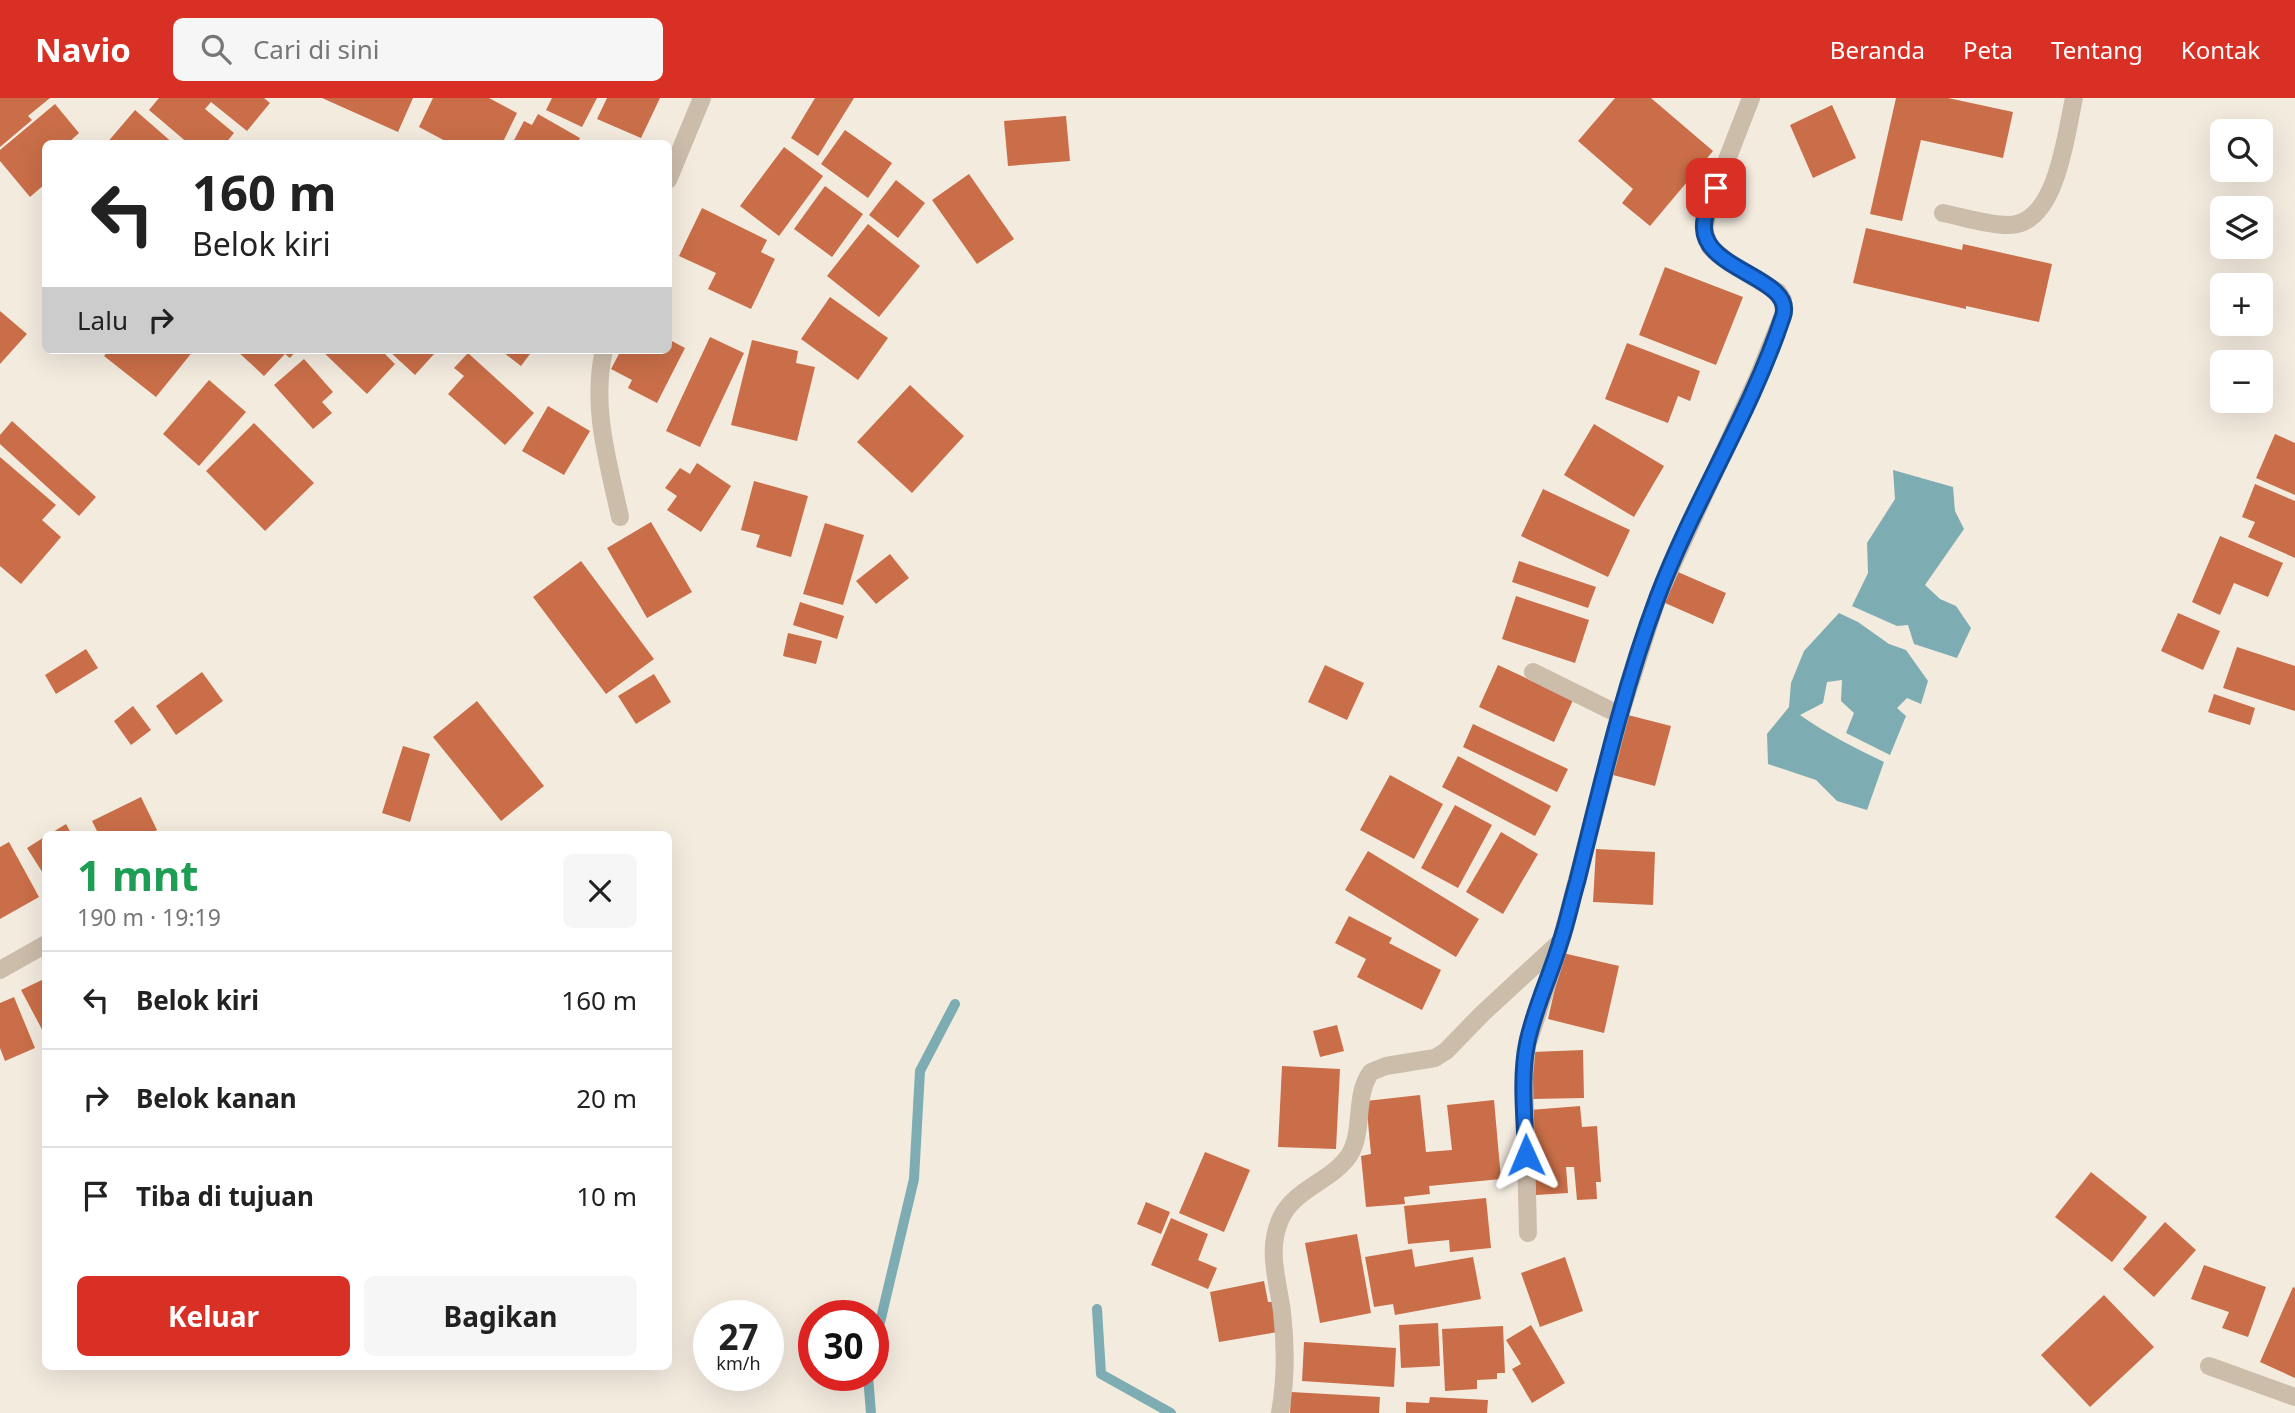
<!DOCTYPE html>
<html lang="id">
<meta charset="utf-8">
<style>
:root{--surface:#fff;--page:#f6f6f6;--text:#222;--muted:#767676;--line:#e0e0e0;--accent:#d93025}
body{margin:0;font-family:"Noto Sans",sans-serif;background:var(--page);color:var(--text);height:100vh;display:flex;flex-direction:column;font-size:26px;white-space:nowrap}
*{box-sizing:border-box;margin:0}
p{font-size:23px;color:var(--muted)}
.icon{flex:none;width:38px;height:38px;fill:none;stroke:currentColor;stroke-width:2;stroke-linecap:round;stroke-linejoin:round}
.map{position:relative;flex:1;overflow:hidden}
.details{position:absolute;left:42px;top:733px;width:630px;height:539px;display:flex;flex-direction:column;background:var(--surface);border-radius:10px;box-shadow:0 7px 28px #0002}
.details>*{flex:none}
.hud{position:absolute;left:42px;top:42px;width:630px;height:214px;border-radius:10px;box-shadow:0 7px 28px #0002;background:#fff;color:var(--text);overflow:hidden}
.fabs{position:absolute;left:2210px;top:21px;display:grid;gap:14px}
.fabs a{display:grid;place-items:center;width:63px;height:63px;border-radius:10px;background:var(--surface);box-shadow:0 7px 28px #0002;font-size:35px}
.speed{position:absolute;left:693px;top:1202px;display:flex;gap:14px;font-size:35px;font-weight:700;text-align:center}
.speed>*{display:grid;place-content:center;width:91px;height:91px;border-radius:50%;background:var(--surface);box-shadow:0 7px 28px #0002;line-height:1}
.speed small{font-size:18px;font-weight:400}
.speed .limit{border:10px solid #d22;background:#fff;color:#111}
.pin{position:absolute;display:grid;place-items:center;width:60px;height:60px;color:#fff;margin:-30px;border-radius:14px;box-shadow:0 4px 10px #0006}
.me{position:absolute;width:77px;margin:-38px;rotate:359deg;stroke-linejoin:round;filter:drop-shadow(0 0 5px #0008)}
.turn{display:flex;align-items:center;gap:24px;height:147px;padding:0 35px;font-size:32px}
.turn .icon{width:91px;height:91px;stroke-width:2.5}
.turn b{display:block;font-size:49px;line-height:60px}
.then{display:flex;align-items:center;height:66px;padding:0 35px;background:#0003;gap:14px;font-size:26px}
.round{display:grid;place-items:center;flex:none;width:74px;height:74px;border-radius:10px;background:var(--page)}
.headline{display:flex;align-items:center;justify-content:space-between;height:119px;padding:0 35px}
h1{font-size:42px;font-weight:700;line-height:52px;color:#1e9e55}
.primary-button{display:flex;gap:14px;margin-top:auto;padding:14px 35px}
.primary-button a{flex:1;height:80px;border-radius:10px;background:var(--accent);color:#fff;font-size:28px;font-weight:700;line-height:80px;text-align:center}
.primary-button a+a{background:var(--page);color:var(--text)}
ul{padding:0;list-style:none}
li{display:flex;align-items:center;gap:21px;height:98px;padding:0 35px;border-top:2px solid var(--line)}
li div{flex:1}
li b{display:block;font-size:26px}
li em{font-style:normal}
header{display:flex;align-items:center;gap:42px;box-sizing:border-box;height:98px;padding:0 35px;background:var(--accent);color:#fff}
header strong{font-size:33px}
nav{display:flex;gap:38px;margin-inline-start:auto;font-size:24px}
.search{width:490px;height:63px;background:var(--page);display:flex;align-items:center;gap:18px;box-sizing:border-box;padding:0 24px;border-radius:10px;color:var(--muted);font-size:26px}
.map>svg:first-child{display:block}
.water{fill:#7dacb2}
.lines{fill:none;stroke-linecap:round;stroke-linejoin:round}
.stream{stroke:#7dacb2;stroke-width:10}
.building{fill:#c96e48}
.minor{stroke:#ccbcaa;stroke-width:18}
.route-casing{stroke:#114b97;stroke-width:18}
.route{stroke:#1a73e8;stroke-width:12}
</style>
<header>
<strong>Navio</strong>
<div class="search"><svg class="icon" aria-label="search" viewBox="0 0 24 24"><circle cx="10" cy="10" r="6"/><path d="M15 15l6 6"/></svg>Cari di sini</div>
<nav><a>Beranda</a><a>Peta</a><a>Tentang</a><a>Kontak</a></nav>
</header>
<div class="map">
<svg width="2295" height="1315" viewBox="0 0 2295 1315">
<rect width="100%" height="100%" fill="#f4ebdf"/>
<!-- water -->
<path class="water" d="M1893,372L1953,389L1955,413L1964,431L1925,487L1940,501L1956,508L1971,530L1957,560L1914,546L1908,527L1897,528L1852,508L1868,475L1867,445L1895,401Z
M1839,515L1858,524L1889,546L1906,552L1928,583L1921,606L1907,600L1897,610L1906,618L1890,657L1846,635L1854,615L1841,603L1842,582L1827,584L1823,605L1800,617C1827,636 1855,650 1884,664L1867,712L1837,703L1816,682L1768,666L1767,636L1789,609L1791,585L1804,553Z"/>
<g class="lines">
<!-- stream -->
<path class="stream" d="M1097,1211L1101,1276L1171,1315
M873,1254L914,1081L920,973L955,906
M868,1278L871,1315"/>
</g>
<!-- building -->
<path class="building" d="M0,0H50L28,18L32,22L0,49Z
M159,0H264L270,5L247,33L211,4L205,11L234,35L225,46H189L149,12Z
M322,0H413L398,34Z
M433,0H489L517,15L502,46H451L419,29Z
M552,0H597L582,29L546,12Z
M607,0H660L641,40L597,21Z
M815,0H854L818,58L791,40Z
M1615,0H1651L1713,53L1650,128L1622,105L1633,91L1578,43Z
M1896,0H1948L2013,14L2003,60L1921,42L1902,123L1870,116Z
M55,6L79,35L67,46H46V85L30,99L0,63V52Z
M1832,7L1856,60L1813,80L1790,27Z
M135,12L174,46H106Z
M538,16L580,40L577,46H512L524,23L532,27Z
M1066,18L1070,63L1008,68L1004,23Z
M845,32L892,65L868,100L821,66Z
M784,49L823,78L779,138L740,108Z
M969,76L1014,141L977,166L932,102Z
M896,82L925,105L898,140L869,117Z
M825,88L863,116L832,159L794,131Z
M702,110L767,142L761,154L775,161L751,211L708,191L716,175L679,158Z
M868,126L920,168L879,219L827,178Z
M1866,130L1962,152L1963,146L2052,166L2039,224L1966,208V211L1853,185Z
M1665,169L1743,199L1716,267L1639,237Z
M830,199L888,240L858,282L801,241Z
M0,213L27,236L0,266Z
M710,239L744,255L700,349L666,333Z
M668,241L685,250L657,305L628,290L632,282L611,271L621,252H668Z
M752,242L798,253L796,265L815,269L797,343L731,327Z
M1627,245L1700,273L1690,303L1678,298L1668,325L1605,301Z
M109,252H194L156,299L104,258Z
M236,252H297L290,260L285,256L264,278Z
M321,252H381L395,266L367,296Z
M388,252H429L434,256L415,277Z
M500,252H533L521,268Z
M468,255L534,315L505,347L448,296L464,278L454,270Z
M304,261L333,294L322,304L332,315L313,331L274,287Z
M209,282L246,314L199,368L163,336Z
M910,287L964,338L912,395L857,344Z
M548,308L590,333L564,377L522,353Z
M12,323L96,399L79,418L0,346V337Z
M254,325L314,385L265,433L206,373Z
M1594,326L1664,368L1634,419L1564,377Z
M2275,336L2295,345V397L2256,380Z
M0,359L56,407L42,422L61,439L21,486L0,468Z
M697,365L731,388L701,434L667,412L677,398L665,390L680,370L690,376Z
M754,383L808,398L791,459L756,449L760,437L741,432Z
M2255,386L2295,403V460L2248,439L2255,424L2242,419Z
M1543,391L1630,432L1608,479L1521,438Z
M651,424L692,494L647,520L607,450Z
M825,425L864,437L843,507L803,496Z
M2220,438L2283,465L2268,499L2234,485L2220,517L2192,504Z
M890,456L909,480L876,506L856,483Z
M581,463L654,561L606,596L533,499Z
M1519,463L1596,489L1588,510L1512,484Z
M1678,474L1726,495L1713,526L1665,505Z
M1516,498L1589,522L1575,565L1502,541Z
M800,504L844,518L837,541L793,527Z
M2178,515L2220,533L2203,572L2161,553Z
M788,535L822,543L816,566L783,558Z
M2237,549L2295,568V613L2223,590Z
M86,551L98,570L56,596L45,577Z
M1325,567L1364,585L1347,622L1308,604Z
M1498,567L1573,602L1554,644L1479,609Z
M202,574L223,603L176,637L156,608Z
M654,576L671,604L636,626L618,598Z
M2214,596L2255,610L2250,627L2208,614Z
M477,603L544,688L501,723L433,639Z
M133,608L151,632L131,647L114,623Z
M1628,617L1671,628L1655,688L1613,677Z
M1473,626L1568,671L1557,694L1463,649Z
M403,648L430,656L410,724L382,715Z
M1458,658L1551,708L1535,738L1442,689Z
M1390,677L1443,706L1414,761L1360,732Z
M141,699L157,732L148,737H99L92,723Z
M1455,707L1492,727L1458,790L1421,770Z
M66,726L72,737H48Z
M1501,734L1538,756L1503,816L1466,794Z
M46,738V780L27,750Z
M9,744L39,799L0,821V749Z
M1596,751L1655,754L1653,807L1593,804Z
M1368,753L1479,821L1456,859L1345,792Z
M1349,818L1392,840L1389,845L1441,872L1422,912L1357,879L1366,861L1335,845Z
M1563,855L1619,868L1604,935L1548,921Z
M46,880V939L21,892Z
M14,899L35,950L5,963L0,950V905Z
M1337,927L1344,953L1320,959L1313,933Z
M1583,952L1584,1000L1532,1001V954Z
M1282,968L1340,971L1336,1051L1278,1049Z
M1420,997L1426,1054L1452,1052L1447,1007L1494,1002L1501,1081L1429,1088L1430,1096L1404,1099L1405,1106L1366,1109L1361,1058L1371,1056L1366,1003Z
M1580,1008L1582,1029L1597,1028L1601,1084H1596L1597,1101L1577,1102L1574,1069H1566L1568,1095L1536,1097L1530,1012Z
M1205,1054L1250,1072L1224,1134L1179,1115Z
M2091,1074L2147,1119L2112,1164L2055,1119Z
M1486,1100L1491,1150L1450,1154L1449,1142L1408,1146L1404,1108Z
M1146,1104L1170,1114L1161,1136L1137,1126Z
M1171,1120L1208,1136L1198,1162L1217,1170L1208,1191L1151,1167Z
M2165,1124L2196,1152L2154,1199L2123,1171Z
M1357,1136L1371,1215L1320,1225L1305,1145Z
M1412,1151L1415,1169L1473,1159L1481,1201L1395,1217L1393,1206L1374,1209L1365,1159Z
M1565,1159L1583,1213L1540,1229L1521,1175Z
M2204,1167L2266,1189L2248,1239L2222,1230L2229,1214L2191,1201Z
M1264,1183L1268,1204H1272L1278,1234L1219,1244L1210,1194Z
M2293,1189L2295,1190V1280L2260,1264Z
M2104,1197L2154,1249L2090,1309L2041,1257Z
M1438,1225L1440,1268L1401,1270L1399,1227Z
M1531,1227L1565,1285L1532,1305L1512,1271L1521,1266L1506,1242Z
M1503,1228L1505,1275H1497V1281L1477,1282V1291L1445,1293L1442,1231Z
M1304,1244L1396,1250L1394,1289L1302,1283Z
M1291,1294L1380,1299L1379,1315H1290Z
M1430,1299L1488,1302L1487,1315H1406V1304L1429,1305Z"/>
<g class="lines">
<!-- minor -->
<path class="minor" d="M668,82L702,0
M1943,115C1963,119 1987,127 2008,127C2057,128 2066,35 2074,0
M604,252C591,309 608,363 620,419
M1533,574L1620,617
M0,872L46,846
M1528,1135L1524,978L1527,948L1560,846
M2209,1268L2295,1299
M1280,1315C1286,1281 1286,1248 1282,1214C1278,1182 1266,1152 1281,1120C1295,1090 1333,1083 1350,1056C1364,1032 1354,997 1371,974L1386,968L1435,960L1446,953L1483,915L1561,843L1620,617L1658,498L1758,279L1784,215L1783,202L1778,194L1728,164L1710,149L1704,132L1709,108L1751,0"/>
</g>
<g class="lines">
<!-- route casing -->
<g class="route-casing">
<path id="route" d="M1526,1057C1525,1021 1520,981 1527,946C1534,911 1550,879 1560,845C1567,825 1571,804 1577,784C1601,688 1623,591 1658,498C1694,403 1751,315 1783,218C1795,180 1705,173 1704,130C1703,117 1711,102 1716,90"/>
</g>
<!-- route -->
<use href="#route" class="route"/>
</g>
</svg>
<div class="fabs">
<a><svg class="icon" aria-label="search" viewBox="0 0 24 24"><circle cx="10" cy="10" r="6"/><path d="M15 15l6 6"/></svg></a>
<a><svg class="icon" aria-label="layers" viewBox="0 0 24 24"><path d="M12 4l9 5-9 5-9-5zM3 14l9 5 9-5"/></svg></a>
<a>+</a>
<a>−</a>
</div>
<div class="speed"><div>27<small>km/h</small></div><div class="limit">30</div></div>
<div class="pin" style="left:1716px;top:90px;background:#d93025"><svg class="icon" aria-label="arrive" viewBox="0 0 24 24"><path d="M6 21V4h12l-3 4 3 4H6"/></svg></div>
<svg class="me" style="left:1526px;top:1057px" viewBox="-20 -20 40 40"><path d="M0-17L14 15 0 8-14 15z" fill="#1a73e8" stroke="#fff" stroke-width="4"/></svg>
<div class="hud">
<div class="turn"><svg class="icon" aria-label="left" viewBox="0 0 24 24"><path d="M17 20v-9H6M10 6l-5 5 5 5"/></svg><div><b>160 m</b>Belok kiri</div></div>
<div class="then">Lalu<svg class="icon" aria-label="right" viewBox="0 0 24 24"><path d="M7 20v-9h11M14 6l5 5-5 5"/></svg></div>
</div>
<section class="details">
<div class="headline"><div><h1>1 mnt</h1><p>190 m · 19:19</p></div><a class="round"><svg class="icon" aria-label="close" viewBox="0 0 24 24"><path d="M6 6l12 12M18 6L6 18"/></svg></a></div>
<ul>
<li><svg class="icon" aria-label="left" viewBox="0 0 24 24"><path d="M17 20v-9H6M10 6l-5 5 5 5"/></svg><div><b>Belok kiri</b></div><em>160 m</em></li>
<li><svg class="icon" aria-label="right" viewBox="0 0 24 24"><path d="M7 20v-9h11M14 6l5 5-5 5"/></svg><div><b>Belok kanan</b></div><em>20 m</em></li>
<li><svg class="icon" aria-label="arrive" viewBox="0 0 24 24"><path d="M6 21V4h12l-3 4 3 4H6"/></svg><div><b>Tiba di tujuan</b></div><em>10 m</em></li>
</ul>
<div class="primary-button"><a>Keluar</a><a>Bagikan</a></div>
</section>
</div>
